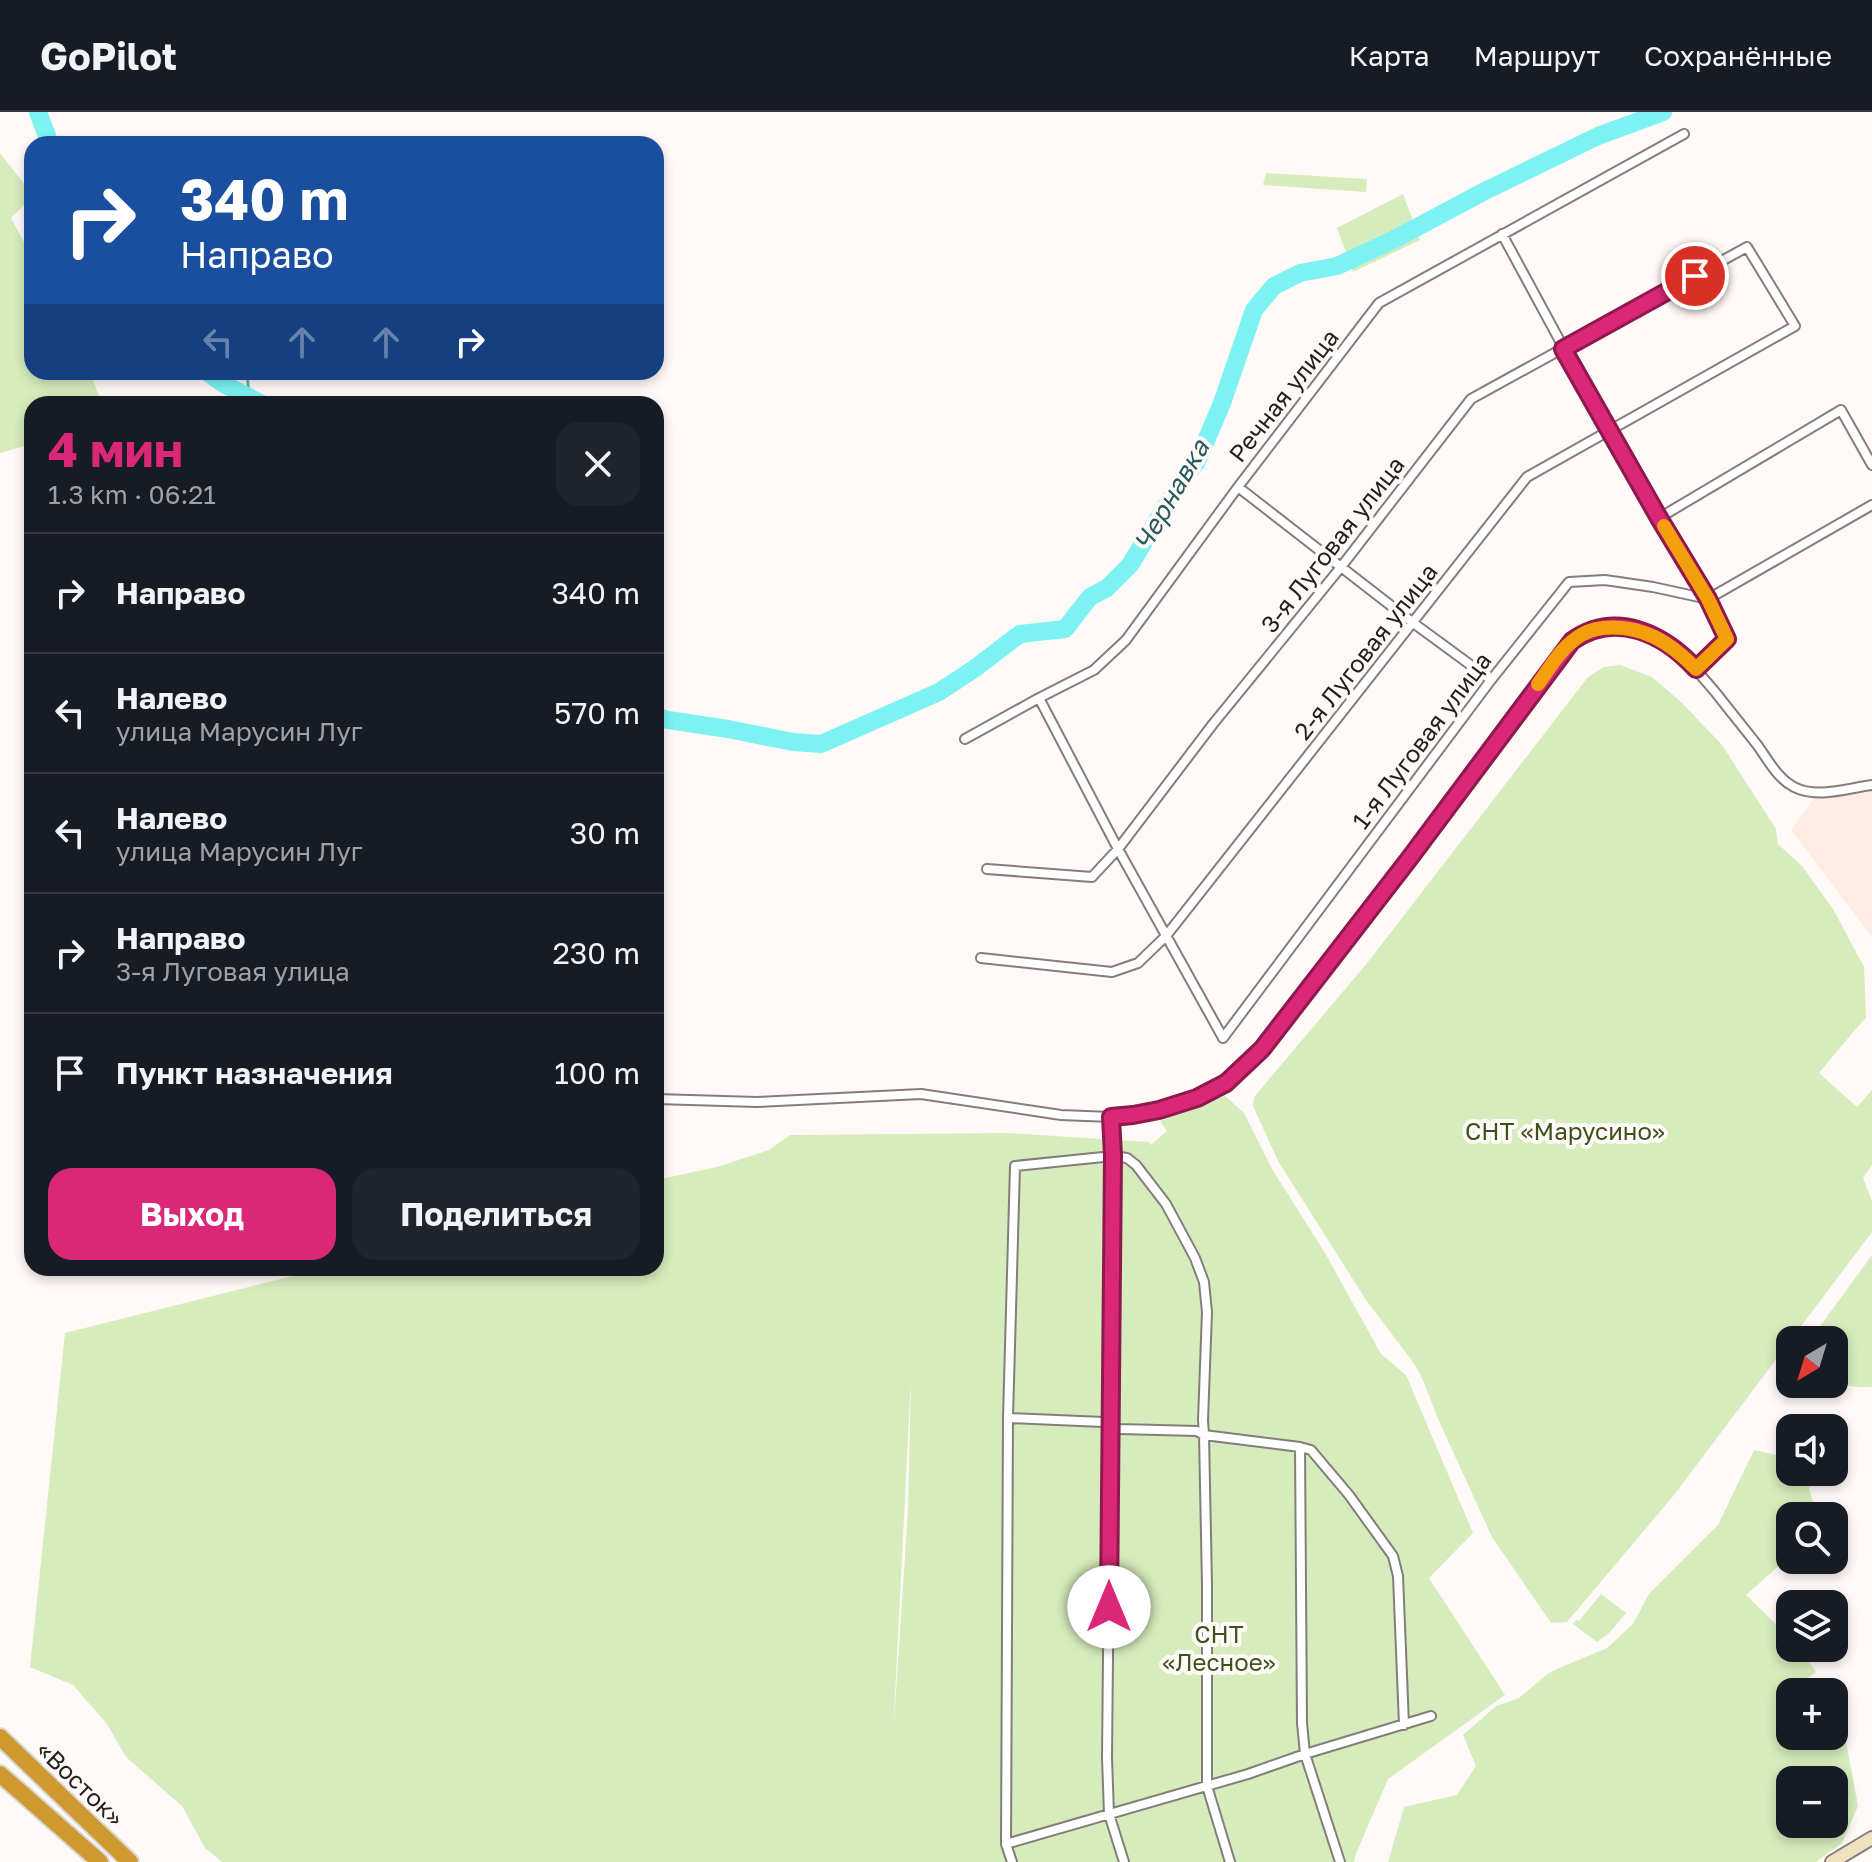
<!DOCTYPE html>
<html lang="ru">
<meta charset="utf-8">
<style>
:root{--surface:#171b24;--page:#20242c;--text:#f1f3f6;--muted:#9ea1a6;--line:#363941;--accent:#db2777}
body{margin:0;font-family:"Golos Text",sans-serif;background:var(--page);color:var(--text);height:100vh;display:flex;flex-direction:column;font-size:30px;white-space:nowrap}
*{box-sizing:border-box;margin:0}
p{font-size:26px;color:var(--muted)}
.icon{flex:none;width:44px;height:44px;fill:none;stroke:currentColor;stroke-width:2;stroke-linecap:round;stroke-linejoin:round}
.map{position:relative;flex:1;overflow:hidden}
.sheet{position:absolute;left:24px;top:284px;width:640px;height:880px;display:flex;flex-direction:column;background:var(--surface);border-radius:24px;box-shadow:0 4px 12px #0003}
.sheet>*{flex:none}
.banner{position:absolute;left:24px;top:24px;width:640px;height:244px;border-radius:24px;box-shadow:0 4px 12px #0003;background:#1a4fa0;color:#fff;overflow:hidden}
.needle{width:52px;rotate:218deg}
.controls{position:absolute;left:1776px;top:1214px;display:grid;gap:16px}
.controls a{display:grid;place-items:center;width:72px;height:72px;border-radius:16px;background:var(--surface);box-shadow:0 4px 12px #0003;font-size:40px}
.pin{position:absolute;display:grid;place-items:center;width:68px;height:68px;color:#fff;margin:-34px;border:4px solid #fff;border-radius:50%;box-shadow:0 2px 8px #0007}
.me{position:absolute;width:88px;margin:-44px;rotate:0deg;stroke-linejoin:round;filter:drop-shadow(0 0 6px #0008)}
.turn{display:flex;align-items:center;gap:28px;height:168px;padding:0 24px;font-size:36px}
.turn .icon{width:104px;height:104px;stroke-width:2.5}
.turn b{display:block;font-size:56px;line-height:68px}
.lanes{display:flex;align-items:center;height:76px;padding:0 24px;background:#0003;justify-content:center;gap:40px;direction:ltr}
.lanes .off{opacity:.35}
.round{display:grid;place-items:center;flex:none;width:84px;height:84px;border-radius:24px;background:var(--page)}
.headline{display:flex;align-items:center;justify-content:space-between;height:136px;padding:0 24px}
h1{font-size:48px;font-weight:700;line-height:60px;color:var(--accent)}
.button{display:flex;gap:16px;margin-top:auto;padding:16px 24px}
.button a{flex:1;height:92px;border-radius:24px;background:var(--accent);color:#fff;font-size:32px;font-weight:700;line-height:92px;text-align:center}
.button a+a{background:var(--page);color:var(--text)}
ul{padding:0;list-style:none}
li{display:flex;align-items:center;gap:24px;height:120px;padding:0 24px;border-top:2px solid var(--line)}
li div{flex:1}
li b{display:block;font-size:30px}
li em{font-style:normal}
header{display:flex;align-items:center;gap:48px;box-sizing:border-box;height:112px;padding:0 40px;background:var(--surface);border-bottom:2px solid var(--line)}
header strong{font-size:38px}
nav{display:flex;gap:44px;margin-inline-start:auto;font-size:28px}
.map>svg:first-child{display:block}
.commercial{fill:#ffece3}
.green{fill:#d6ecbc;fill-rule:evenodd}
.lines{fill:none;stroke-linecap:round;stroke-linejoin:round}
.stream{stroke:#62b3b2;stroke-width:3}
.river{stroke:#7df2f2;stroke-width:18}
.street-casing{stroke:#857d7a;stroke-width:12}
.secondary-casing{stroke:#857d7a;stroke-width:16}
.highway-casing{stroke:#d7d7d6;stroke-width:20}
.street{stroke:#fff;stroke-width:8}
.secondary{stroke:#f0e1c1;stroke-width:12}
.highway{stroke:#ce9a30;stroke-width:16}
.route-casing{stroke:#8e194d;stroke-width:20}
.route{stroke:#db2777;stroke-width:14}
.slow{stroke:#f59e0b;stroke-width:14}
.labels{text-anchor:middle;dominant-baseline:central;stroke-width:8;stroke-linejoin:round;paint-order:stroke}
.street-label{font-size:24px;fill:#231f1e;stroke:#fff9f7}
.park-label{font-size:24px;fill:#3e521d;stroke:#fff9f7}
.water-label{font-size:26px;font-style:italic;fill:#285b5b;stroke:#fff9f7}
</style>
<header>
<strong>GoPilot</strong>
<nav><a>Карта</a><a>Маршрут</a><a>Сохранённые</a></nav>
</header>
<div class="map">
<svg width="1872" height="1750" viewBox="0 0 1872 1750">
<rect width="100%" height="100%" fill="#fff9f7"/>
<!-- commercial -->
<path class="commercial" d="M1872,676V825L1791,718L1816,684Z"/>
<!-- green -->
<path class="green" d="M0,41L32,82V85L11,106L32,145V260H90L102,292H32V332L0,341Z
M1266,61L1367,67L1366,80L1263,73Z
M1403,82L1420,128L1353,160L1337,116Z
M1620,553L1652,565L1682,591L1722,633L1776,717L1778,732L1802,754L1833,797L1864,855L1866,906L1854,919L1819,961L1857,995L1872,978V1053L1863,1066L1872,1089V1120L1674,1383L1567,1510L1551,1511L1492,1425L1439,1309L1420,1261L1410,1246L1366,1188L1278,1049L1253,994L1254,985L1368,850L1588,565L1604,555Z
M1225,984L1244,1001L1272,1057L1325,1141L1381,1242L1406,1263L1473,1421L1429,1466L1505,1583L1388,1667L1355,1744L1354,1750H222L205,1736L182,1694L126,1645L107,1612L73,1573L30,1555L65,1221L309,1160L333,1156H656V1068L717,1055L769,1038L790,1023L1008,1021L1149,1030L1151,1033L1167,1019L1160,1009ZM911,1266L908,1399L893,1624Z
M1872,1143V1275C1859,1275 1845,1276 1834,1267V1228H1810Z
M1754,1338L1790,1346V1360H1817L1809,1376L1817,1404H1790V1444L1746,1483L1790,1526V1536H1799L1816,1560L1787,1581L1790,1587V1624H1834V1599L1836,1598L1845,1624L1858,1694L1842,1731L1816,1750H1388L1404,1695L1457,1683L1476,1654L1463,1623L1496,1594L1519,1586L1550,1560L1607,1536L1633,1512L1649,1482L1718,1413ZM1834,1668V1712H1790V1668Z
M1601,1482L1626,1501L1610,1520L1597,1530L1573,1512L1576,1508L1579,1509Z"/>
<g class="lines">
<!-- stream -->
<path class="stream" d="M247,260L249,284"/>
<!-- river -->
<path class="river" d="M38,0L50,32
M207,260L222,271L262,292
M656,604L668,608L728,617L793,630L821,632L939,580L974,557L1020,522L1065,517L1090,485L1107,476L1130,453L1178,374L1197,350L1222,291L1254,198L1274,174L1300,161L1337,154L1391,129L1485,79L1598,24L1663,0"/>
<!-- street casing -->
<g class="street-casing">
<path id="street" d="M1502,122L1608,318L1659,406L1708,487L1727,527L1696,557
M1238,375L1412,510L1491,568
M1659,406L1841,298L1872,353
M1039,586L1118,737L1223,926L1491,568L1569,470L1605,468L1653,475L1708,487L1872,393
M965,627L1039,586L1094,558L1126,528L1238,375L1379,191L1684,22
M981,846L1112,860L1138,851L1166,824L1527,365L1795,214L1747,135L1471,287L1341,455L1213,612L1118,737L1092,765L987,757
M656,987L757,990L921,982L1061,1003L1111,1005L1133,1003L1159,998L1197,986L1226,971L1262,937L1409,747L1560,542C1578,522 1591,515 1618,515C1662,516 1690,550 1716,581C1730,599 1744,616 1758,634C1768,648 1778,667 1794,675C1817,687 1848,676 1872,673
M1111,1005L1113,1044L1107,1646L1109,1702L1124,1750
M1008,1306L1006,1732L1012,1750
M1300,1335L1302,1611L1305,1642L1340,1750
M1006,1732L1248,1662L1305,1642L1431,1604
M1230,1750L1207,1674V1473L1204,1323L1203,1308L1207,1200L1204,1170L1195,1146L1166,1092L1136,1053L1127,1046L1113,1044L1015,1054L1008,1306L1103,1310L1119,1317L1197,1319L1204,1323L1300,1335L1311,1338L1349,1383L1393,1444L1398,1464L1404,1613"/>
</g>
<!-- secondary casing -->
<g class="secondary-casing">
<path id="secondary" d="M1832,1750L1872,1726"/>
</g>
<!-- highway casing -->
<g class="highway-casing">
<path id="highway" d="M0,1625L130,1750
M0,1662L100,1750"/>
</g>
<!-- street -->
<use href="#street" class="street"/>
<!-- secondary -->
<use href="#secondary" class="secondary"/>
<!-- highway -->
<use href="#highway" class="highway"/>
</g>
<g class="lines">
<!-- route casing -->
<g class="route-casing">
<path id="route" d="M1109,1495L1113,1044L1111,1005L1133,1003L1159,998L1197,986L1226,971L1262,937L1409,747L1572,529C1616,498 1664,522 1696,557L1727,527L1708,487L1659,406L1563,237L1695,164"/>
</g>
<!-- route -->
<use href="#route" class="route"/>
<!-- slow -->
<path class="slow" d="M1538,572C1549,557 1559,539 1574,528C1582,521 1592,517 1603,516C1641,512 1670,530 1696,557L1727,527L1708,487L1664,414"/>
</g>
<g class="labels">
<!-- street labels -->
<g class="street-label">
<text transform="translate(1283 283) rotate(-52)">Речная улица</text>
<text transform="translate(1332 432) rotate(-52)">3-я Луговая улица</text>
<text transform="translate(1365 539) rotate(-52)">2-я Луговая улица</text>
<text transform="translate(1421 628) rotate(-53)">1-я Луговая улица</text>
<text transform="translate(81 1671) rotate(44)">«Восток»</text>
</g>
<!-- park labels -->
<g class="park-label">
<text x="1565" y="1018">СНТ «Марусино»</text>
<text x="1219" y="1521">СНТ<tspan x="1219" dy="28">«Лесное»</tspan></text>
</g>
<!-- water labels -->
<g class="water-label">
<text transform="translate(1171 383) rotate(-60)">Чернавка</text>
</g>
</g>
</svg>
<div class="controls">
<a><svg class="needle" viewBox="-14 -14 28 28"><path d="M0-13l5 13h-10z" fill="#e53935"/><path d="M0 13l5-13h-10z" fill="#9ea1a6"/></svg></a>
<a><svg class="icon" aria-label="sound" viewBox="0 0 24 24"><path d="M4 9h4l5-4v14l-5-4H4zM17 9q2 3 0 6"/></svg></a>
<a><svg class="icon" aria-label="search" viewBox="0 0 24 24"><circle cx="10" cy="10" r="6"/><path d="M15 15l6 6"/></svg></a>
<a><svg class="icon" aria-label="layers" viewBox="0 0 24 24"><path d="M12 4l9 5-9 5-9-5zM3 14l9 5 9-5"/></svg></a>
<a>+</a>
<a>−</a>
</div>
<div class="pin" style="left:1695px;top:164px;background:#d93025"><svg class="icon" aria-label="arrive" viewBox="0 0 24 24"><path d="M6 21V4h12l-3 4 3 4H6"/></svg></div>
<svg class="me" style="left:1109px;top:1495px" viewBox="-20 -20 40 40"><circle r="19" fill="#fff"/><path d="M0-13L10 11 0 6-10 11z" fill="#db2777"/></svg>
<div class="banner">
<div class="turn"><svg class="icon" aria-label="right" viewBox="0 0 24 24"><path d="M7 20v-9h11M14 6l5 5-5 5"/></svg><div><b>340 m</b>Направо</div></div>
<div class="lanes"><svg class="icon off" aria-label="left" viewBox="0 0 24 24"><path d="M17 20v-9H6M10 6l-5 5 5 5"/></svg><svg class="icon off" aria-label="ahead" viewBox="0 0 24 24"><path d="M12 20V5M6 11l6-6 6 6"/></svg><svg class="icon off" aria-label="ahead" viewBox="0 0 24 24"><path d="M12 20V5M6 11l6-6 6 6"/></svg><svg class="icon" aria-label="right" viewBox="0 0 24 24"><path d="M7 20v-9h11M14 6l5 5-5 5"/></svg></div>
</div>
<section class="sheet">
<div class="headline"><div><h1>4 мин</h1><p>1.3 km · 06:21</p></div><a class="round"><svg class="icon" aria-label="close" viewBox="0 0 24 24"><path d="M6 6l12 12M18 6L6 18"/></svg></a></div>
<ul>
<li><svg class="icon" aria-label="right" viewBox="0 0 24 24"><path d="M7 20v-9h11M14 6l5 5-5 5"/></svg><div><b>Направо</b></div><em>340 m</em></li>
<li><svg class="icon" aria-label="left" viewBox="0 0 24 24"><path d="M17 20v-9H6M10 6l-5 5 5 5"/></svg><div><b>Налево</b><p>улица Марусин Луг</p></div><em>570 m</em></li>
<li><svg class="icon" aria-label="left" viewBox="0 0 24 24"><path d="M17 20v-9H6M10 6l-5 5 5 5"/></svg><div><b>Налево</b><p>улица Марусин Луг</p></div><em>30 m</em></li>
<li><svg class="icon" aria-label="right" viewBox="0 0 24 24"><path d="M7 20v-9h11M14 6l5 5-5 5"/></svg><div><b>Направо</b><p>3-я Луговая улица</p></div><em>230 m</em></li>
<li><svg class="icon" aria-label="arrive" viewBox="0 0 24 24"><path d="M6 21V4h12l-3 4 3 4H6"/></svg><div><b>Пункт назначения</b></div><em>100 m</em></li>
</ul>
<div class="button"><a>Выход</a><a>Поделиться</a></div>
</section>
</div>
